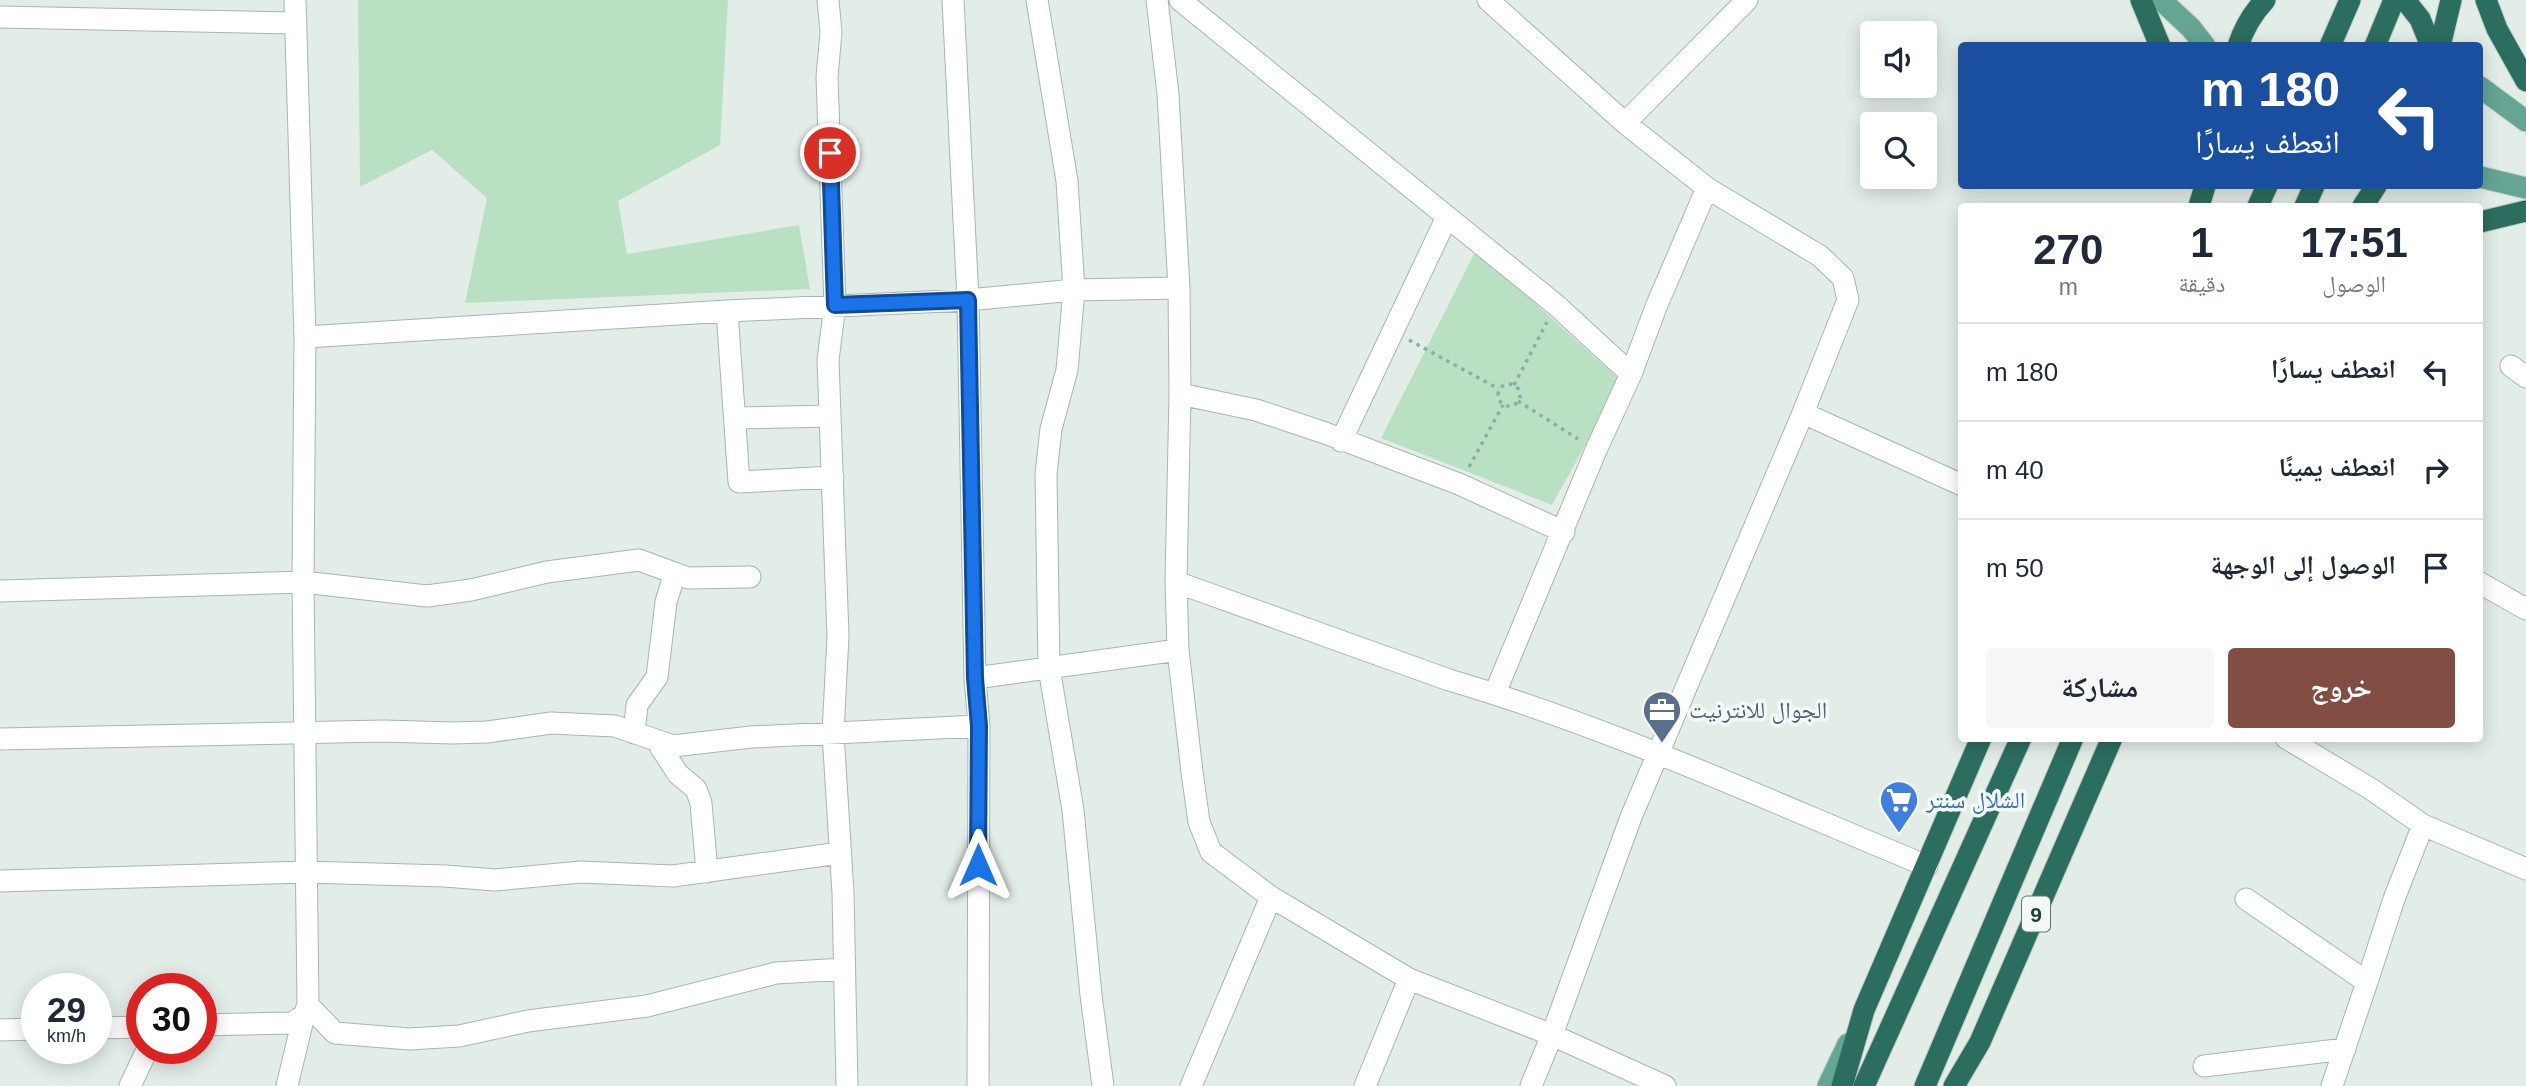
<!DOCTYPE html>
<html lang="ar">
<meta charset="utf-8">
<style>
:root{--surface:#fff;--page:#f6f6f7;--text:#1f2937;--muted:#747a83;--line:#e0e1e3;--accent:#824e44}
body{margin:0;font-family:Helvetica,"Noto Naskh Arabic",sans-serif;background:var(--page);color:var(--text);direction:rtl;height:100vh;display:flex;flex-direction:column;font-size:26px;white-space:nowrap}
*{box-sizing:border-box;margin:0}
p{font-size:23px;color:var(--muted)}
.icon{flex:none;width:38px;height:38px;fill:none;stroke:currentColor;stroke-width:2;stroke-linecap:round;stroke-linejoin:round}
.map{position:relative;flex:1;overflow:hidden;direction:ltr}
.sheet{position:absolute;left:1958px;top:203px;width:525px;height:539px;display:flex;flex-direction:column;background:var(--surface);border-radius:7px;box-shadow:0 4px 18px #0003;direction:rtl}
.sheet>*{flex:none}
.banner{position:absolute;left:1958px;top:42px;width:525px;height:147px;border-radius:7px;box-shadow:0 4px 18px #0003;direction:rtl;background:#1a4fa0;color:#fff;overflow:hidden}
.fabs{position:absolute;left:1860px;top:21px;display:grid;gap:14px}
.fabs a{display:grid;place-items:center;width:77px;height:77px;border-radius:7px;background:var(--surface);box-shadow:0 4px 18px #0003;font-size:35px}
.speed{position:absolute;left:21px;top:973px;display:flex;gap:14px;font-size:35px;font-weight:700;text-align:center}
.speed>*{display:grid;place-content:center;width:91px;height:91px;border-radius:50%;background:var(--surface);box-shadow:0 4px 18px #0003;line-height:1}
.speed small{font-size:18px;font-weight:400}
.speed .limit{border:10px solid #d22;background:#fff;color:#111}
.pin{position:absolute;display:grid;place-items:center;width:60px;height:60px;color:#fff;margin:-30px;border:4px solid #fff;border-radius:50%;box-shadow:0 2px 7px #0007}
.me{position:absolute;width:77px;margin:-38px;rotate:0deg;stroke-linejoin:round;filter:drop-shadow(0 0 5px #0008)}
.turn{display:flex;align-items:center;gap:24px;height:147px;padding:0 28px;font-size:32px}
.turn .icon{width:91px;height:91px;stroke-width:2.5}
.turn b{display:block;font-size:49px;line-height:60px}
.eta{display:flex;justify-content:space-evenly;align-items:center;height:119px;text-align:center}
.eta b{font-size:42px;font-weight:800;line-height:49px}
.primary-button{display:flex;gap:14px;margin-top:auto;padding:14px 28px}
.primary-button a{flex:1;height:80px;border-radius:7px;background:var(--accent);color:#fff;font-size:28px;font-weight:800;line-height:80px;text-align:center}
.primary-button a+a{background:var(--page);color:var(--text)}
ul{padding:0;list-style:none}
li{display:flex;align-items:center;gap:21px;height:98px;padding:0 28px;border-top:2px solid var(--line)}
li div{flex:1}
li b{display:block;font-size:26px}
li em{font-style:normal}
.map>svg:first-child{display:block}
.green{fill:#bae0c4}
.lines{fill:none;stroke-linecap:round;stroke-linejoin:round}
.minor-casing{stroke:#a5b6af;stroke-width:23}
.major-casing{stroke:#c1cac7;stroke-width:23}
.highway-casing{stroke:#c1cac7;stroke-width:23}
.path{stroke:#81b3a3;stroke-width:3.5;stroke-dasharray:3.5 5;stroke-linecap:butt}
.minor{stroke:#fff;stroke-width:21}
.major{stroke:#64a594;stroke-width:21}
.highway{stroke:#2b6e5f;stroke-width:21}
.route-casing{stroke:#114b97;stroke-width:18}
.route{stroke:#1a73e8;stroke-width:12}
.labels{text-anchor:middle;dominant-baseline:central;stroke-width:7;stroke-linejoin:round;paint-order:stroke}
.shield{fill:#f3faf6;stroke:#607870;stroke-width:2}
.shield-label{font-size:21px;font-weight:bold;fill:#214037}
.service-label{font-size:23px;fill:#4e5e75;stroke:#f3faf6;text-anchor:start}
.shop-label{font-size:23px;fill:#366cbe;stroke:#f3faf6;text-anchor:start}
</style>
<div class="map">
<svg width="2526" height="1086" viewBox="0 0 2526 1086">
<rect width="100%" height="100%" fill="#e3ede8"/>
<!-- green -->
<path class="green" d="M358,0H728L720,145L618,201L627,254L799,225L810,289L465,303L487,198L432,150L360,187Z
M1476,250L1621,381L1552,505L1381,438Z"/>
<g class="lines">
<!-- minor casing -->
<g class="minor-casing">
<path id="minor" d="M828,0L831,32L827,77L835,305L828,360L838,636L833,733L843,893L847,1086
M953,0L968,300L975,678L979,726L978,1086
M1037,0L1067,181L1074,290L1067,370L1051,429L1046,474L1049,668L1073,810L1091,995L1103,1086
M1157,0L1168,94L1179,288L1180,394L1176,582L1178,650L1192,772L1199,822L1211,852L1271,897L1191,1086
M1180,0L1556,305L1631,374
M1488,0L1625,123L1707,188L1820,256L1843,278L1848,300L1803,413L1631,817L1552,1035L1531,1086
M0,17L295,23
M1625,123L1747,0
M727,311L739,482L833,477
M305,337L727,311L968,300L1074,290L1179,288
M2511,366L2526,377
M1180,394L1256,410L1325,433L1459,484L1564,532
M1803,413L1962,485
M735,418L830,416
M1341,441L1447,217
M1176,582L1449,680C1613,728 1769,801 1927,866
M2480,583L2526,609
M0,591L303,582L427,596L471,590L547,572L639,560L688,578L750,577
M975,678L1178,650
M1495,693L1596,450L1631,374L1656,307L1707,188
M634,733L637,705L657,677L666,602L675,573
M2286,738L2371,789L2423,825L2526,869
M0,739L383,731L452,733L487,732L551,723L615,726L673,746L751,737L979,726
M656,740L678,774L696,789L701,803L707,872
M0,881L305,872L445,876L495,880L581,872L673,876L840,853
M1271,897L1409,979L1552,1035L1665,1086
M2246,899L2367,982L2332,1086
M2367,982L2394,899L2423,825
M308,1005L335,1033L409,1039L459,1036L528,1021L647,1006L776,973L844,969
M201,1025L292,1023L304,1015L308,1005L303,582L305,337L295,0
M96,1028L142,1027
M0,1030L37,1029
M2204,1066L2345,1049
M130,1086L148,1048
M287,1086L304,1015
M1365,1086L1409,979"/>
</g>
<!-- major casing -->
<g class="major-casing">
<path id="major" d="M2161,0L2191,28L2205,46
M2480,87L2526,121
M2480,177L2526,188
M1828,1086L1848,1044"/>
</g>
<!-- highway casing -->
<g class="highway-casing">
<path id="highway" d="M2141,0L2160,46
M2405,0L2420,19L2431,46
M2486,0L2497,29L2526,81
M2238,46C2244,27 2252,14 2265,0
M2330,46L2350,0
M2375,46L2394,0
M2440,46L2451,0
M2199,206L2205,186
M2258,206L2267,186
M2305,206L2314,186
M2363,206L2376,186
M2480,222L2526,211
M1842,1086L1864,1010L1981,738
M1864,1086L2021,738
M1925,1086L2073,738
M1954,1086L1980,1042L2112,738"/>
</g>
<!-- path -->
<path class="path" d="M1409,340L1499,389
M1498 395a11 11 0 1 1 22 0a11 11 0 1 1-22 0Z
M1514,385L1547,322
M1518,401L1578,439
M1469,467L1503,405"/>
<!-- minor -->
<use href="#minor" class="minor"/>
<!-- major -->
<use href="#major" class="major"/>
<!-- highway -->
<use href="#highway" class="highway"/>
</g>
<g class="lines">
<!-- route casing -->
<g class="route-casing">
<path id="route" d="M830,153L835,305L968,300L975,678L979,726L978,865"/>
</g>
<!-- route -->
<use href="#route" class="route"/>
</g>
<!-- icons -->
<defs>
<g id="office-pin" transform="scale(2.0125)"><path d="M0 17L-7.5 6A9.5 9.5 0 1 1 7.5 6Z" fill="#5c6f8a" stroke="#f3faf6"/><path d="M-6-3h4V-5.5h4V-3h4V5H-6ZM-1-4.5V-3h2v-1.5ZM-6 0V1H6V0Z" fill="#fff"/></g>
<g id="supermarket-pin" transform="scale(2.0125)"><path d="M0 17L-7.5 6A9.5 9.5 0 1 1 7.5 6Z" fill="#3f7fe0" stroke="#f3faf6"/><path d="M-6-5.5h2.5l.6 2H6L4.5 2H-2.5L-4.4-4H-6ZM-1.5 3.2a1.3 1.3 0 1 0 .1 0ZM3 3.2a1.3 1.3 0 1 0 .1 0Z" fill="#fff"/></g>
</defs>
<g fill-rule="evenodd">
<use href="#office-pin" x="1662" y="710"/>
<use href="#supermarket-pin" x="1899" y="800"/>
</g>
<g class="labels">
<!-- shield labels -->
<rect class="shield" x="2022" y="896.5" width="28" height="35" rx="5"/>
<g class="shield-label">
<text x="2036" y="914">9</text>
</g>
<!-- service labels -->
<g class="service-label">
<text x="1689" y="710">الجوال للانترنيت</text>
</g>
<!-- shop labels -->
<g class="shop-label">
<text x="1926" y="800">الشلال سنتر</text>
</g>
</g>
</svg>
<div class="fabs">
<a><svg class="icon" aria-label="sound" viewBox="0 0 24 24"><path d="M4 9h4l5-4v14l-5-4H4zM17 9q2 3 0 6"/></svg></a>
<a><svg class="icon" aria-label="search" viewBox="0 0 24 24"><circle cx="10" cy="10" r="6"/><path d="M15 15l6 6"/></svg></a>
</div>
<div class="speed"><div>29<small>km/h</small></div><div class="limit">30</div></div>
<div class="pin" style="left:830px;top:153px;background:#d93025"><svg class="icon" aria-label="arrive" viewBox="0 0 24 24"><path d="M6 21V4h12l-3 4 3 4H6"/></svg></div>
<svg class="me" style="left:978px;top:865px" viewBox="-20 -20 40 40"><path d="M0-17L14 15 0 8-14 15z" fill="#1a73e8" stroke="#fff" stroke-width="4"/></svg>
<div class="banner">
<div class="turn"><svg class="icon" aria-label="left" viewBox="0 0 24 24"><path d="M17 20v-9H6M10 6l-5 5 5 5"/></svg><div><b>180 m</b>انعطف يسارًا</div></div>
</div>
<section class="sheet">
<div class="eta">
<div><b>17:51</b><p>الوصول</p></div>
<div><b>1</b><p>دقيقة</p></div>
<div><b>270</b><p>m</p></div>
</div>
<ul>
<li><svg class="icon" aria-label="left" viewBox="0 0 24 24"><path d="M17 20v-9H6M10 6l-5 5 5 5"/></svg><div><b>انعطف يسارًا</b></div><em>180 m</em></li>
<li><svg class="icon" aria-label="right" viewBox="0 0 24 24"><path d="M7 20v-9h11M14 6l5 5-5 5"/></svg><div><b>انعطف يمينًا</b></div><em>40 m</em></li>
<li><svg class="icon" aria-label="arrive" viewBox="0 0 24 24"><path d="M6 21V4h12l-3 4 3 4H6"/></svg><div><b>الوصول إلى الوجهة</b></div><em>50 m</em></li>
</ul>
<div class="primary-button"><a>خروج</a><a>مشاركة</a></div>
</section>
</div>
